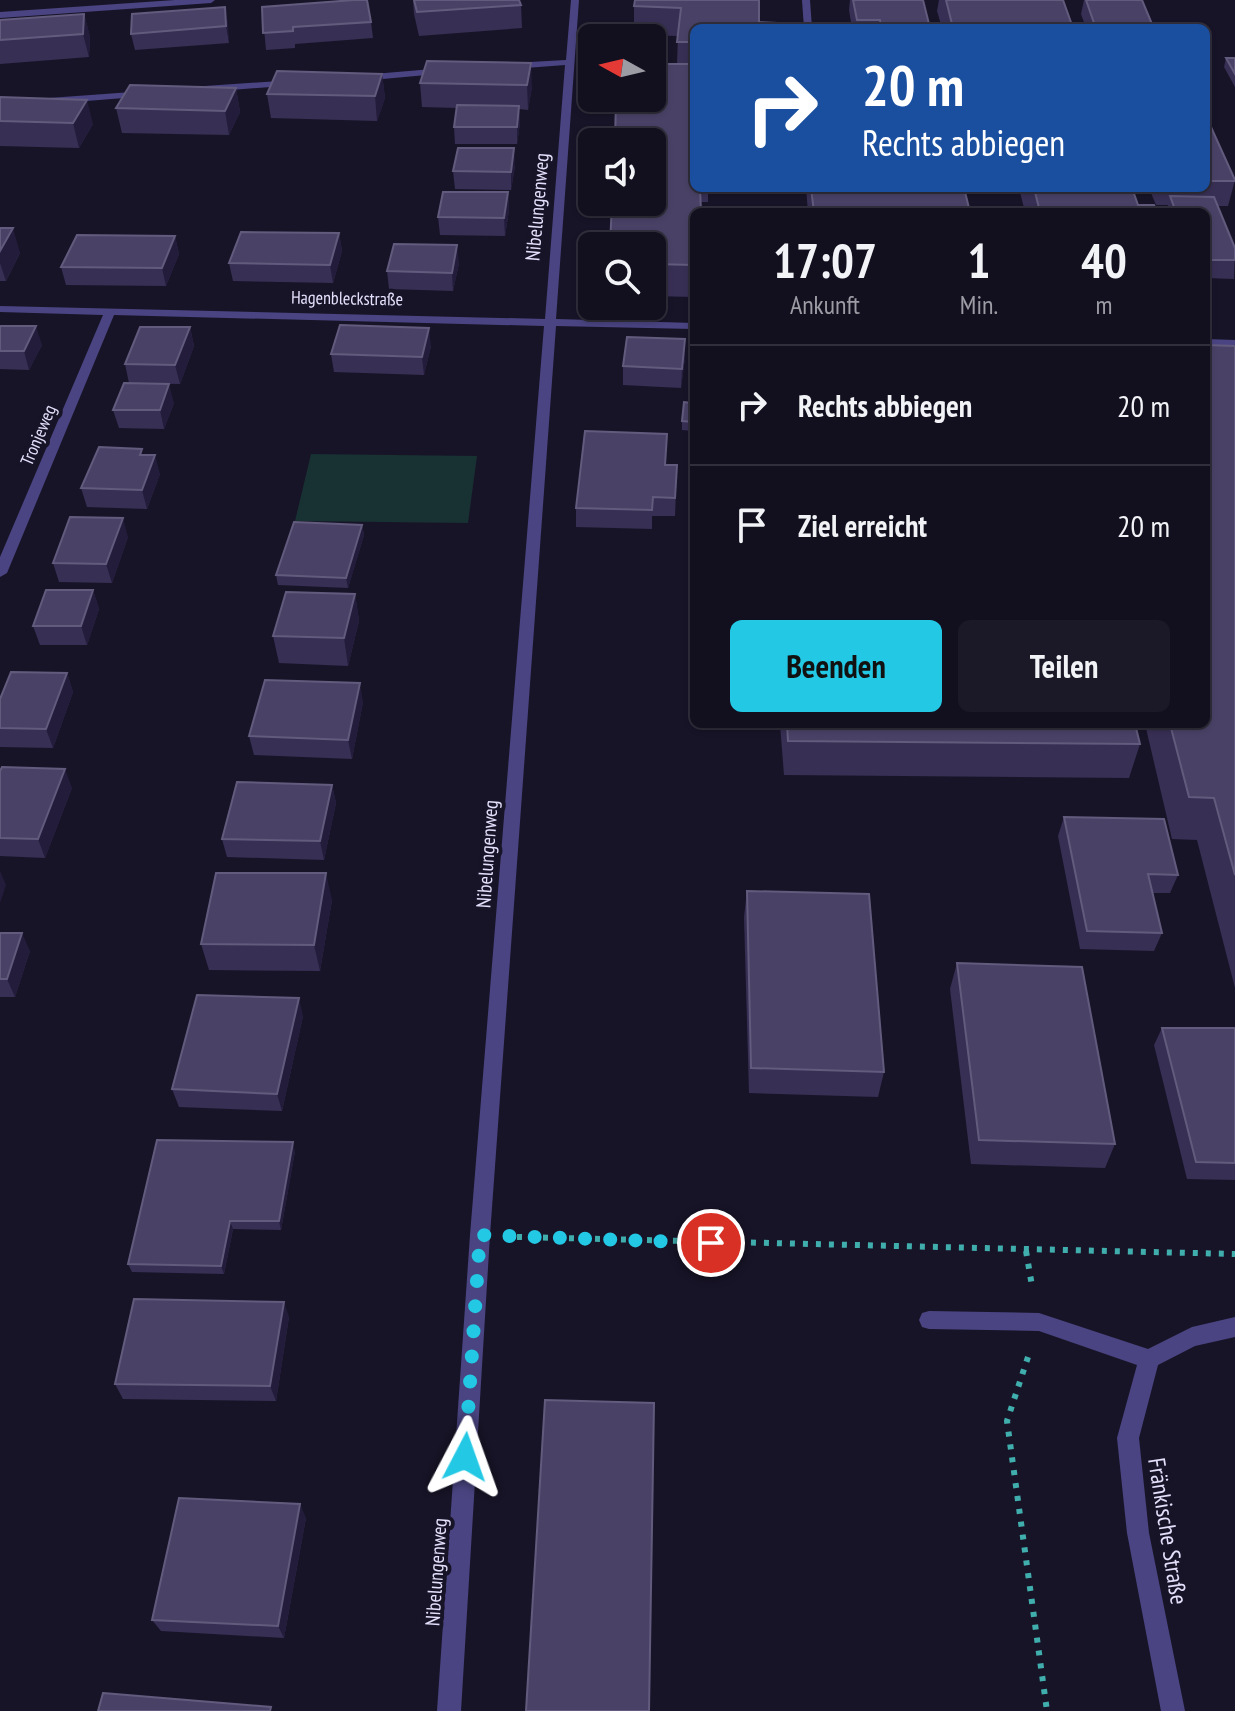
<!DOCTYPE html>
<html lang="de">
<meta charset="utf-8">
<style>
:root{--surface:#120f1e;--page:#1b1827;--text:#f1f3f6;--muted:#9c9ca4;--line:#312f3c;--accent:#23c8e4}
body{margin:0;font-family:"PT Sans Narrow",sans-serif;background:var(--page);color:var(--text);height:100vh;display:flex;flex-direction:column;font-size:30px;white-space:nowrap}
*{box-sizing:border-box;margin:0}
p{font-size:26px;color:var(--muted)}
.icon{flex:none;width:44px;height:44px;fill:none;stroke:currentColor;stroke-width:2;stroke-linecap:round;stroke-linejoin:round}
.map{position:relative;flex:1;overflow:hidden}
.sheet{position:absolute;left:690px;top:208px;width:520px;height:520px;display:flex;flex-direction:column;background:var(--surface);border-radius:12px;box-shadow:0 2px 6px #0004,0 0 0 2px var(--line)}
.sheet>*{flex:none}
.hud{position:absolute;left:690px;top:24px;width:520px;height:168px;border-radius:12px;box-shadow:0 2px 6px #0004,0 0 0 2px var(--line);background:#1a4fa0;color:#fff;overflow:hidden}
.needle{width:52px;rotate:278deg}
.buttons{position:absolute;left:578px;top:24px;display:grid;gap:16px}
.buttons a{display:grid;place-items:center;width:88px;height:88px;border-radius:12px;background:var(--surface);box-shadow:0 2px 6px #0004,0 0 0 2px var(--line);font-size:40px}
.pin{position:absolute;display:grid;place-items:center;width:68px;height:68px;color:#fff;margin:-34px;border:4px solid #fff;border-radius:50%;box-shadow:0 2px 8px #0007}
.me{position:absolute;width:88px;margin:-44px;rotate:4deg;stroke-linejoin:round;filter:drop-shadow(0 0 6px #0008)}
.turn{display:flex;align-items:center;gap:28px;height:168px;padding:0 40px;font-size:36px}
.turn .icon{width:104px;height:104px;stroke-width:2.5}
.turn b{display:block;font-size:56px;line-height:68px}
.eta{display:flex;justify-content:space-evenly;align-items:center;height:136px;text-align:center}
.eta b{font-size:48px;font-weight:700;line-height:56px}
.action{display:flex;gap:16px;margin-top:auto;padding:16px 40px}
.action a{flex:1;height:92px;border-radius:12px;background:var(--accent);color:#111;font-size:32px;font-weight:700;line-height:92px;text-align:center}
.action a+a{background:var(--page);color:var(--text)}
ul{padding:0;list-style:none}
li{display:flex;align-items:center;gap:24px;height:120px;padding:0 40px;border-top:2px solid var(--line)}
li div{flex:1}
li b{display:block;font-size:30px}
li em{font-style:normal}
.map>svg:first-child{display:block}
.green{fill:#183132}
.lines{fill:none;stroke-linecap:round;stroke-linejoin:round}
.path{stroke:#40aead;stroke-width:6;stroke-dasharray:5 8;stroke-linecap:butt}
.service{fill:#4a4582;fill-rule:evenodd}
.minor{fill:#4a4582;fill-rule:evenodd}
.wall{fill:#382f54}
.shaded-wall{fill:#231c3b}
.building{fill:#4a4266;stroke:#625b7d;stroke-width:2}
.route{stroke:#23c8e4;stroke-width:14;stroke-dasharray:0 25.2}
.labels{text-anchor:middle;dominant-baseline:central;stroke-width:8;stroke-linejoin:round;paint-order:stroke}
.far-street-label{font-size:18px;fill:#e4dffb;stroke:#181428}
.street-label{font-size:20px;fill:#e4dffb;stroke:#181428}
.near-street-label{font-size:24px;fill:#e4dffb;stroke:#181428}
</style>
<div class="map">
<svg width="1235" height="1711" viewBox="0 0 1235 1711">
<rect width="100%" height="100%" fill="#181428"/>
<!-- green -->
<path class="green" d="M311,454L477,456L468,523L295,521Z"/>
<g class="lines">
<!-- path -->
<path class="path" d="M517,1237L1235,1254
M1026,1251L1032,1286
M1028,1357L1007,1421L1047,1711"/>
<!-- service -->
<path class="service" d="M802,0H810L812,28H804Z"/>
<!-- minor -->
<path class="minor" d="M175,0H215L211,3L0,18V12Z
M571,0H579L556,319L694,323V329L556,326L490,1235L461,1711H437L470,1235L544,326L114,315L7,573L0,577V557L103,315L0,312V306L545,319L565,65L512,69L507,66L512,63L566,60Z
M445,68L448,69V73L361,81L356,78L361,75Z
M294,80L299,83L297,85L205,92L200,89L205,86Z
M146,91L151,94L149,96L49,104L44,101L49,98Z
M1206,339L1235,340V346L1206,345Z
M929,1311L1039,1313L1148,1349L1192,1327L1235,1317V1337L1195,1346L1158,1365L1139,1438L1149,1533L1185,1711H1161L1127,1533L1117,1438L1137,1365L1039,1331L929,1329L922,1327L919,1320L922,1313Z"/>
</g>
<!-- wall -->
<path class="wall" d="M413,0H519L521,5L522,28L419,36L414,14Z
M759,0L694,28V188H708V202H701L694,212V297L652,296V246L677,64L678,36L634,35V6Z
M850,0H923L930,28H852L849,10Z
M939,0H1063L1073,28H942L937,11Z
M1084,0H1142L1152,24V28H1086L1081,14Z
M225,7L229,43L135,50L131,34Z
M262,7L371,22L373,38L295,44V48L266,50Z
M84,14L90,37L89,57L0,64V20Z
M1226,58H1235V87L1224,67Z
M427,61L532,87L528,110L519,109L520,123L517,144H455L454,127L457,108L422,107L420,83Z
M382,74L385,98L377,121L271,118L267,94Z
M236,88L240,112L229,135L122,133L116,108Z
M0,97L93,124L79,148L0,146Z
M1206,116L1235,180L1228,206H1217L1235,248L1234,279L1206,278V212H1166L1168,205H1156L1149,188H1206Z
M515,166L511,190L455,189L453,171Z
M806,188H964L970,212H808Z
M1019,188H1132L1138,205L1157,212H1025Z
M508,192L509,210L505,236L440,235L438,217Z
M0,228L20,253L6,281H0Z
M339,233L342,251L333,283L233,281L229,263Z
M175,236L179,254L166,286L66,285L61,267Z
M459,263L453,291L389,289L387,271Z
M0,326L42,345L29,370L0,369Z
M190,327L194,346L180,384L129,383L125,364Z
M431,346L424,375L334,372L331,354Z
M1235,346V988L1197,840L1172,839L1145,724H1206Z
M685,358L681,388L623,385V366Z
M694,387V431L682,430V421L692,403Z
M174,403L164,429L119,428L113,410Z
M144,455L160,474L147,509L87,507L81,488Z
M666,465H677L675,516H652V529L576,527V508Z
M362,525L364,535L348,588L278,585L276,575Z
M128,537L112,583L59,582L53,563Z
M93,590L99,609L87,645H40L33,626Z
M355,594L359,621L348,666L279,663L273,636Z
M67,673L73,692L53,748L0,747V699Z
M363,702L352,759L254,755L249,736Z
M780,724H1135L1140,744L1129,778L784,775Z
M0,771L72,788L45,858L0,856Z
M332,785L336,803L324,860L227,857L222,839Z
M1064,817L1178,875L1170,893H1152L1162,933L1154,951L1080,949L1058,836Z
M747,891L884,1072L878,1097L749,1093L744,917Z
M332,900L320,971L209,970L201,944Z
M0,933L30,951L15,997H0Z
M957,963L1115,1144L1105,1168L971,1164L950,989Z
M303,1016L282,1111L179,1107L172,1089Z
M1162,1028H1235V1180L1187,1179L1154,1045Z
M295,1151L281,1230L233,1229L224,1274L132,1272L128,1264Z
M289,1317L276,1401L123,1399L115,1384Z
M306,1518L284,1638L161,1631L152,1620Z"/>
<!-- shaded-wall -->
<path class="shaded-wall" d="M225,7L228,23L229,43L226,26Z
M84,14L90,37L89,57L83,34Z
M531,63L532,87L528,110L527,85Z
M382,74L385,98L377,121L375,96Z
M236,88L240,112L229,135L225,111Z
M87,100L93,124L79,148L73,123Z
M519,106L520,123L517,144V127Z
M514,148L515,166L511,190V172Z
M508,192L509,210L505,236L504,218Z
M13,228L20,253L6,281L0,263V251Z
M339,233L342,251L333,283L330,265Z
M175,236L179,254L166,286L162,268Z
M457,245L459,263L453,291L452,273Z
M36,326L42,345L29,370L24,351Z
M190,327L194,346L180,384L175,365Z
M429,328L431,346L424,375L422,357Z
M685,339V358L681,388L682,369Z
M169,384L174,403L164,429L160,410Z
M155,455L160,474L147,509L142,490Z
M123,518L128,537L112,583L106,564Z
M362,525L364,535L348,588L346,578Z
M93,590L99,609L87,645L81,626Z
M355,594L359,621L348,666L344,638Z
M67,673L73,692L53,748L46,729Z
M360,683L363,702L352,759L348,740Z
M65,769L72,788L45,858L38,839Z
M332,785L336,803L324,860L320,841Z
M0,871L6,885L0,903Z
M326,873L332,900L320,971L314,945Z
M22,933L30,951L15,997L7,979Z
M299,998L303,1016L282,1111L277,1094Z
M293,1142L295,1151L281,1230L279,1221Z
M230,1221L233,1229L224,1274L221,1266Z
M284,1302L289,1317L276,1401L270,1386Z
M300,1504L306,1518L284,1638L278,1626Z"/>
<!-- building -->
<path class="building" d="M354,0H367L371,22L293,27V31L263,33L262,7Z
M414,0H519L521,5L417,12Z
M635,0H759V22L777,23V28H694V42H677L681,8L634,6Z
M853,0H923L930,28H881L880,20H857Z
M946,0H1063L1073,28H953Z
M1086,0H1142L1152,24L1094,23Z
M225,7L226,26L131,34L132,14Z
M84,14L83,34L0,40V20Z
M1226,58H1235V74Z
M427,61L531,63L527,85L420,83Z
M652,64H694V188H700L701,212H694V265L652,264V246H610L612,202H652V142H615L616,98H652Z
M277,71L382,74L375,96L267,94Z
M130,85L236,88L225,111L116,108Z
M0,97L87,100L73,123L0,121Z
M457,105L519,106L517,127H454Z
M1206,116L1235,180V181H1206Z
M458,148H514L511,172L453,171Z
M811,188H964L970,212H814Z
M1034,188H1132L1138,205H1154L1157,212H1073L1072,208H1039Z
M443,192H508L504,218L438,217Z
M1170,196L1214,197L1235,248V260H1206V212H1176Z
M0,228H13L0,251Z
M241,232L339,233L330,265L229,263Z
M77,235L175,236L162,268L61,267Z
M394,244L457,245L452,273L387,271Z
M340,325L429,328L422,357L331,354Z
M0,326H36L24,351H0Z
M140,327H190L175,365L125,364Z
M627,337L685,339L682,369L623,366Z
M1206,345L1235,346V875L1214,798L1189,797L1170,724H1206Z
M124,383L169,384L160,410H113Z
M694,387V422L682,421L684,402L692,403Z
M585,431L667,434L665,465H677L675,498L653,497L652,510L576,508Z
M99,447L142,449L140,455H155L142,490L81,488Z
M70,517L123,518L106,564L53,563Z
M294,522L362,525L346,578L276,575Z
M46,590H93L81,626H33Z
M286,592L355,594L344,638L273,636Z
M11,672L67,673L46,729L0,728V699Z
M265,680L360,683L348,740L249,736Z
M787,724H1135L1140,744L788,741Z
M2,767L65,769L38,839L0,838V771Z
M237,782L332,785L320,841L222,839Z
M1064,817L1164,819L1178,875L1148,874L1162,933L1087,931Z
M216,873H326L314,945L201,944Z
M747,891L869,894L884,1072L751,1068Z
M0,933H22L7,979H0Z
M957,963L1082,967L1115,1144L979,1140Z
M197,995L299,998L277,1094L172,1089Z
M1162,1028H1235V1163L1196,1162Z
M157,1140L293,1142L279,1221H230L221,1266L128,1264Z
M134,1299L284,1302L270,1386L115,1384Z
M545,1400L654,1403L649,1711H526Z
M179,1498L300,1504L278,1626L152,1620Z
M103,1693L271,1707L270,1711H98Z"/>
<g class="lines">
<!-- route -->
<path class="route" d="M465,1457L480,1235L711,1243"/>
</g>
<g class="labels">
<!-- far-street labels -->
<g class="far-street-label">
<text transform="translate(347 298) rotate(1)">Hagenbleckstraße</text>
<text transform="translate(38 435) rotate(-67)">Tronjeweg</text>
</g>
<!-- street labels -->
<g class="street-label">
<text transform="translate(537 207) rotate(-85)">Nibelungenweg</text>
<text transform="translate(487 854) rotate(-86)">Nibelungenweg</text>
<text transform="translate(436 1572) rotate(-86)">Nibelungenweg</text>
</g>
<!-- near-street labels -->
<g class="near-street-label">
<text transform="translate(1168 1531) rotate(81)">Fränkische Straße</text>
</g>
</g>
</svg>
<div class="buttons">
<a><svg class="needle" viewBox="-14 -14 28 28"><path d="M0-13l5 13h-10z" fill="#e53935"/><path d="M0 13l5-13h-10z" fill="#9c9ca4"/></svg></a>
<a><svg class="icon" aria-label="sound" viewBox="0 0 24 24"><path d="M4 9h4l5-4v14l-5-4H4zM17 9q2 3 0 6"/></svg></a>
<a><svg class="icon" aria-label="search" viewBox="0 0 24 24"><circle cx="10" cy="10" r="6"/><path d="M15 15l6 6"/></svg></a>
</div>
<div class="pin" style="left:711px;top:1243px;background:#d93025"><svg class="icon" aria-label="arrive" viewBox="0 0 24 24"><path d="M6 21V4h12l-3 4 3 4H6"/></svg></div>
<svg class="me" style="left:465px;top:1457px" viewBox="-20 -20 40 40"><path d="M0-17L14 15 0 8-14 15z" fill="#23c8e4" stroke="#fff" stroke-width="4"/></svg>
<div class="hud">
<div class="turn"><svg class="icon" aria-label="right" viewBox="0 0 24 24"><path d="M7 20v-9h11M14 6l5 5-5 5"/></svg><div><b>20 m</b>Rechts abbiegen</div></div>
</div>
<section class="sheet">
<div class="eta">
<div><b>17:07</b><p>Ankunft</p></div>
<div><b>1</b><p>Min.</p></div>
<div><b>40</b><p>m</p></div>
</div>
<ul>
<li><svg class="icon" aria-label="right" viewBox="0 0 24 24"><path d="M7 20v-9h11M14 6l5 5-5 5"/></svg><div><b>Rechts abbiegen</b></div><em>20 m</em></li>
<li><svg class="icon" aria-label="arrive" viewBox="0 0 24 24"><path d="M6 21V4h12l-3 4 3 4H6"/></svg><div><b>Ziel erreicht</b></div><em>20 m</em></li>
</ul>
<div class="action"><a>Beenden</a><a>Teilen</a></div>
</section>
</div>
